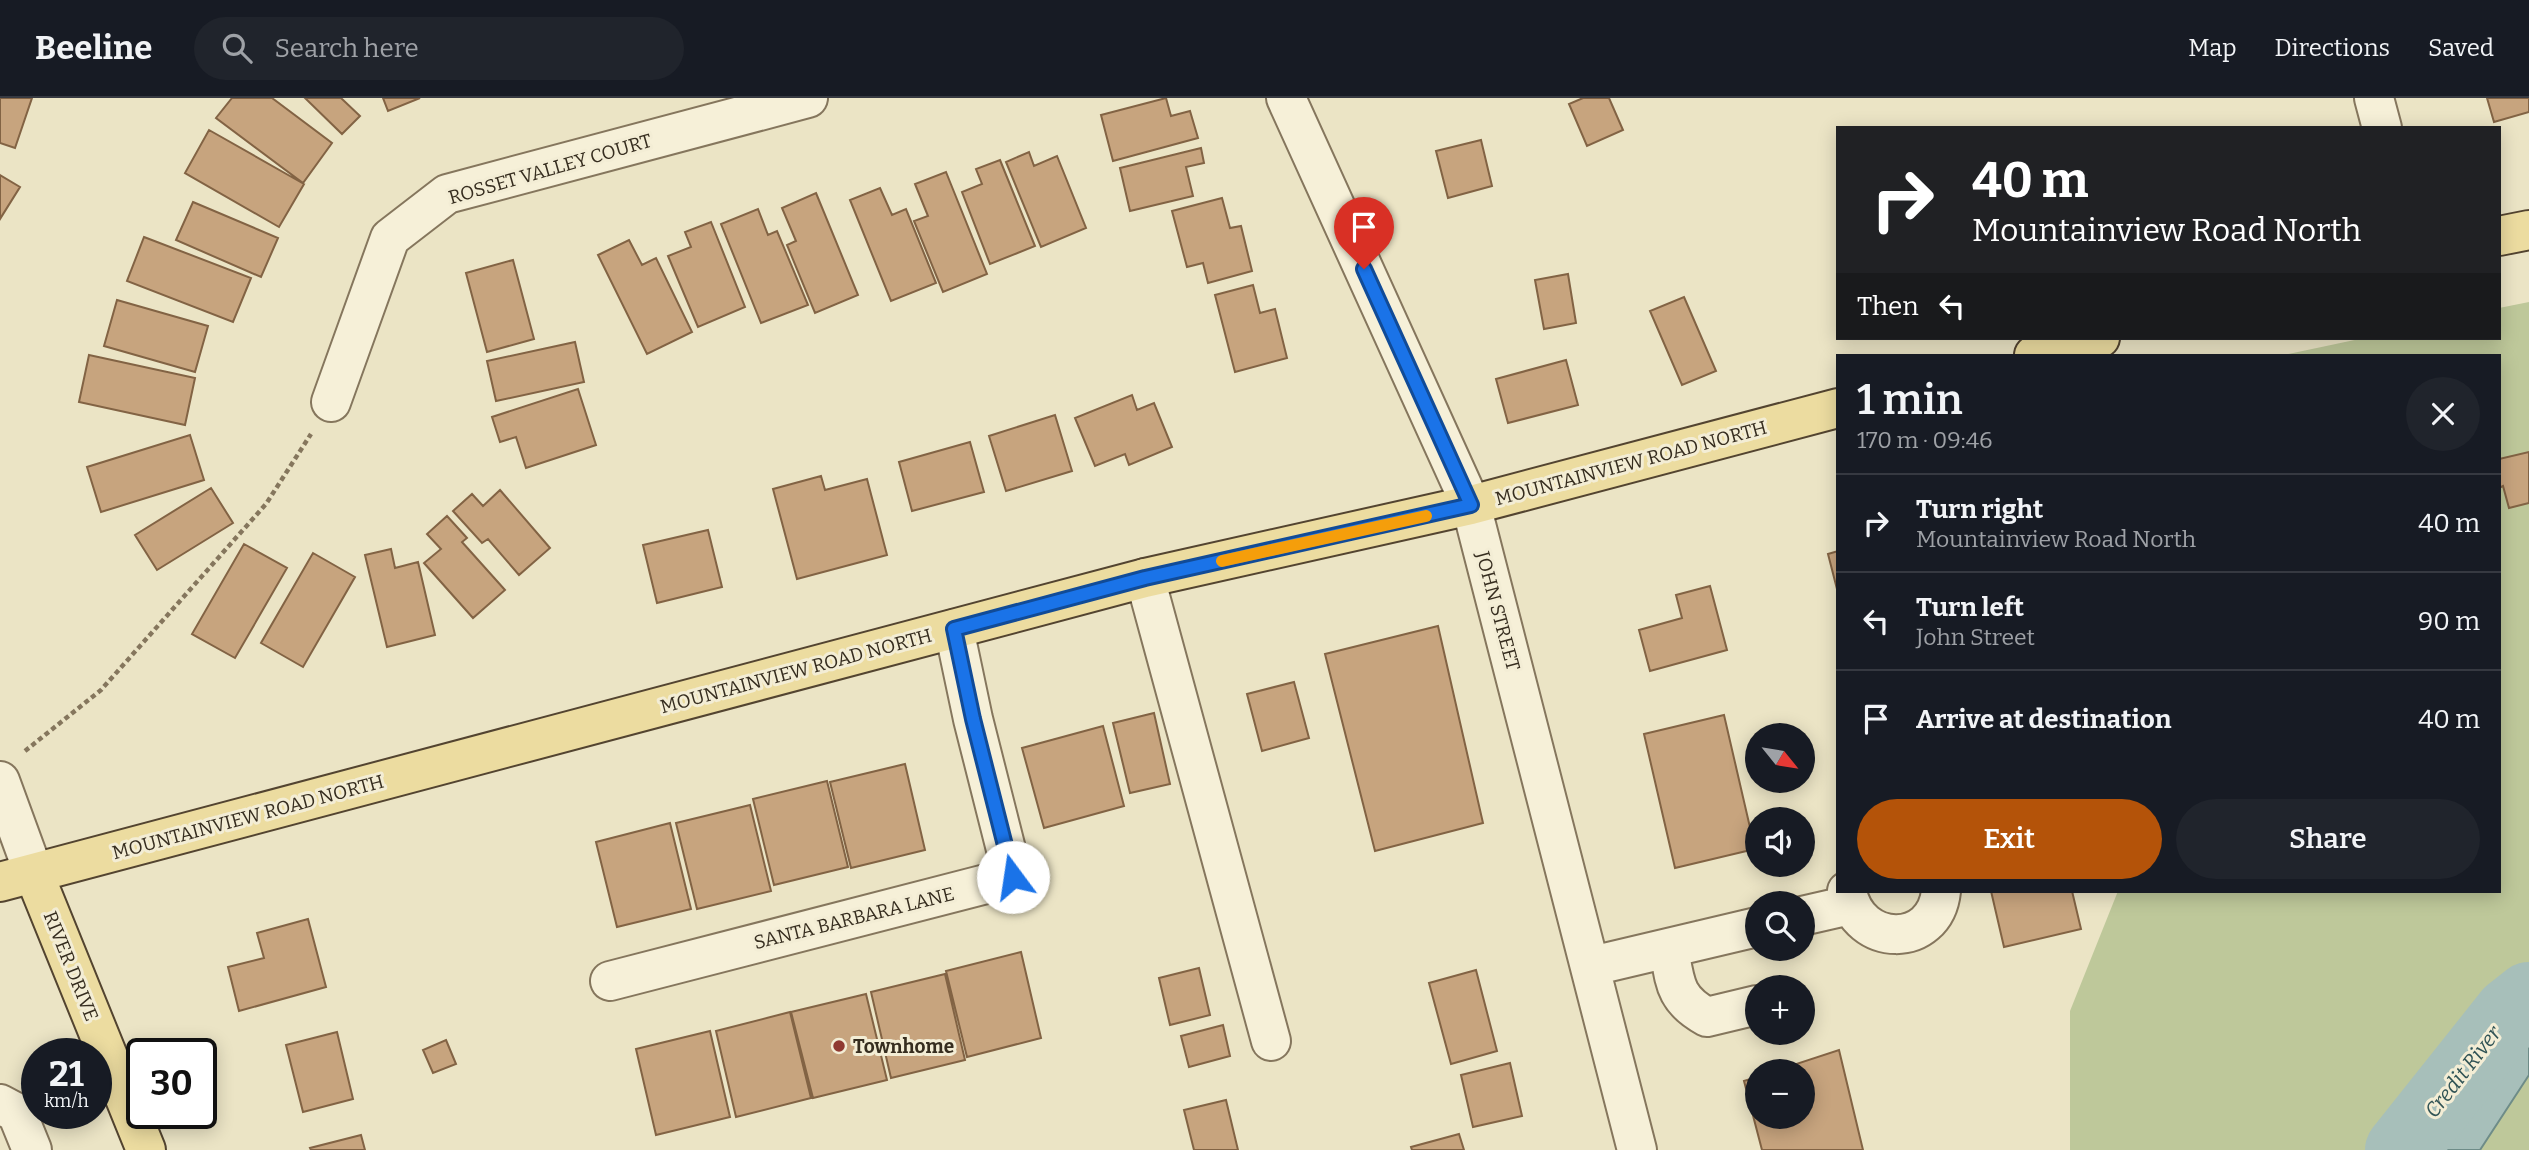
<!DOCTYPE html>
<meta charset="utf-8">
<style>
:root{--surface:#171b24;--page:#20242c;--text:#f1f3f6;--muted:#9ea1a6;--line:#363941;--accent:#b45309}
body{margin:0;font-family:Bitter,serif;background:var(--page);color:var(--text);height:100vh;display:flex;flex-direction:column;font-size:26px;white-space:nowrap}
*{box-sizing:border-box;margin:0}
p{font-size:23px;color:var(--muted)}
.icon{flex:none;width:38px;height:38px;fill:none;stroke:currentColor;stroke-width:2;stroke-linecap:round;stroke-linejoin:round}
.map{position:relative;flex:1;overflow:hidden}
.sheet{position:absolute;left:1836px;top:256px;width:665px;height:539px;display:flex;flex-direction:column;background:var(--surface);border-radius:0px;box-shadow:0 4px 18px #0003}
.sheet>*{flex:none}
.banner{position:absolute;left:1836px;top:28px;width:665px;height:214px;border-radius:0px;box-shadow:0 4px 18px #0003;background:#202124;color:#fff;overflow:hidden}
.needle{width:46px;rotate:120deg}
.tools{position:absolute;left:1745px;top:625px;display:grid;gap:14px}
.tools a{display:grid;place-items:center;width:70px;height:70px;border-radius:50%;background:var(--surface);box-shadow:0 4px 18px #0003;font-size:35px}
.speed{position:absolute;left:21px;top:940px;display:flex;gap:14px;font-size:35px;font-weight:700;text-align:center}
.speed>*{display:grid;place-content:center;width:91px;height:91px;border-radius:50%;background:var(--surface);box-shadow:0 4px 18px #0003;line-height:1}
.speed small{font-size:18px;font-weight:400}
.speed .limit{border:4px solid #111;border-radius:10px;background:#fff;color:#111}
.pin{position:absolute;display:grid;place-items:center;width:60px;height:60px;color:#fff;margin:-72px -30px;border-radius:50% 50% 50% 0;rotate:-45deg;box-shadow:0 0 7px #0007}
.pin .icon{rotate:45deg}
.me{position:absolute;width:77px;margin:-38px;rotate:346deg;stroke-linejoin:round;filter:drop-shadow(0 0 5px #0008)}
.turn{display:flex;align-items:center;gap:24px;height:147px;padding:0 21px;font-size:32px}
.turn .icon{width:91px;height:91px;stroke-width:2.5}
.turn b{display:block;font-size:49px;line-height:60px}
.then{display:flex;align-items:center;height:66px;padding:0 21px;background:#0003;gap:14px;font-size:26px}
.round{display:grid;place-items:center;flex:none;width:74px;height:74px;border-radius:37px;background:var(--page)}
.headline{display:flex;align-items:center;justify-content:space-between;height:119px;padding:0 21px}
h1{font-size:42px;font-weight:600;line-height:52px}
.action{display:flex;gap:14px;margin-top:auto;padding:14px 21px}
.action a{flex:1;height:80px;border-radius:42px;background:var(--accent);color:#fff;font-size:28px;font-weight:600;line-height:80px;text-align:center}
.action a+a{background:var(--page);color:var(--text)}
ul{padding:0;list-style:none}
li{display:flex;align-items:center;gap:21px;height:98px;padding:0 21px;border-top:2px solid var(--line)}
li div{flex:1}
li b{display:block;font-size:26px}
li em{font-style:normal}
header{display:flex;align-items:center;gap:42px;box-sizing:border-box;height:98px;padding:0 35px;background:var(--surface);border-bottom:2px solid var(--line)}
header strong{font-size:33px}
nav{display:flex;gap:38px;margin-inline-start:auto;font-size:24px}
.search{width:490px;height:63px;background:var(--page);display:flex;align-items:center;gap:18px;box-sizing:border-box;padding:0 24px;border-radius:38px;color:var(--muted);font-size:26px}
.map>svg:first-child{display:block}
.green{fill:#bec89a}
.water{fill:#a7bfba;stroke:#6e8c88;stroke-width:2}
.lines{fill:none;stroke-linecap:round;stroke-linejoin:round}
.river{stroke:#a7bfba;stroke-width:72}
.building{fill:#c7a47e;stroke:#826344;stroke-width:2}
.minor-casing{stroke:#85765d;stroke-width:42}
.major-casing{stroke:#534430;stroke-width:42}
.path{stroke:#85765d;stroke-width:4.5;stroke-dasharray:5 3.5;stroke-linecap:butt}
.minor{stroke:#f6f0d8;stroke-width:38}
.major{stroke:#ecdca0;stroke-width:38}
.route-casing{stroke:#114b97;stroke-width:18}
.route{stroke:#1a73e8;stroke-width:12}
.slow{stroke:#f59e0b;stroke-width:12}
.poi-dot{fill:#903a31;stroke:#f3edd5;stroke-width:2.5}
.labels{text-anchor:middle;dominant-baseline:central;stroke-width:6;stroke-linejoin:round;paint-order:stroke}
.street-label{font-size:19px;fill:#362d1f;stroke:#f3edd5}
.poi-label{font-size:19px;font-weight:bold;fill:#362d1f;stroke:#f3edd5;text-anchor:start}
.water-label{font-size:21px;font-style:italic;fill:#305355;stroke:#f3edd5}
</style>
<header>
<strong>Beeline</strong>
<div class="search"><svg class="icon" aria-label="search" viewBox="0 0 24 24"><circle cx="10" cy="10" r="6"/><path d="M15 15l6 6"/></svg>Search here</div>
<nav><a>Map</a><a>Directions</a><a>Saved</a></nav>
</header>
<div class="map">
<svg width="2529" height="1052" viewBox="0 0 2529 1052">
<rect width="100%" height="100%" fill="#ebe4c5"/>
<!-- green -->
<path class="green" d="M2529,204V906L2428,1052H2070V913L2118,793H2499V257H2284L2364,240H2499V210Z
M2529,977V1052H2480Z"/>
<!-- water -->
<path class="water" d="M2529,906V977L2480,1052H2428Z"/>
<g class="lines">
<!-- river -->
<path class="river" d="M2401,1052L2510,915L2529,900"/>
</g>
<!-- building -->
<path class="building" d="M0,0H32L15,50L0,45Z
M232,0H272L332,45L303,85L216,20Z
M305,0H341L360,18L342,36Z
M383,0H420L388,13Z
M1166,0L1171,18L1190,13L1198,40L1113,63L1101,17Z
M1583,0H1609L1623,32L1587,48L1569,6Z
M2487,0H2529V14L2494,24Z
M209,32L304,86L279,129L185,75Z
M1481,42L1492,88L1448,100L1436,53Z
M1201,50L1204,65L1186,69L1193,98L1130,113L1120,70Z
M1029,54L1034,68L1057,58L1086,130L1041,149L1006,64Z
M1000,62L1035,148L990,166L962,94L982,86L976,71Z
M946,74L987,176L943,194L914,123L928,118L915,86Z
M0,77L20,89L0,121Z
M880,90L892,117L906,111L936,185L891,203L850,102Z
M816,95L858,197L815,215L787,147L796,143L782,110Z
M1222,100L1230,130L1241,128L1252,173L1208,185L1203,165L1187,169L1172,113Z
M193,104L278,140L261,179L176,142Z
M758,111L768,137L777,133L808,207L761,225L721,126Z
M711,124L745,209L698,229L668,158L691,149L685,134Z
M144,139L251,180L233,224L127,183Z
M629,142L642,167L656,160L692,234L647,256L598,157Z
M513,162L534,241L487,254L466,175Z
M1568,176L1576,225L1544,231L1535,182Z
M1253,187L1260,215L1275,211L1287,260L1235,274L1215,197Z
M1684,199L1716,273L1682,287L1650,213Z
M117,202L208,228L195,274L104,248Z
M575,244L584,284L496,303L487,263Z
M89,257L195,280L185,327L79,304Z
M1566,262L1578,307L1508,325L1496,281Z
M578,291L596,347L526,370L516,339L500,344L492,319Z
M1132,297L1137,312L1154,305L1172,349L1129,367L1125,356L1095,368L1075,320Z
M1055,317L1072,373L1006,393L989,338Z
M190,337L204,382L101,414L87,369Z
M970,344L984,394L912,413L899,364Z
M2529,354V405L2509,410L2503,388L2499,390V361Z
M821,378L825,392L867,381L887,457L797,481L773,391Z
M211,390L233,425L157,472L135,437Z
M500,392L550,450L519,477L488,441L482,445L453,413L472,396L483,408Z
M447,418L467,440L462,444L505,492L473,520L424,465L441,451L427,436Z
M708,432L722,489L657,505L643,447Z
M244,446L287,470L235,560L192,536Z
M391,451L395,470L418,464L435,537L387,549L365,457Z
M1838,453V495L1828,456Z
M313,455L355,479L303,569L261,545Z
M1710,488L1727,552L1650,573L1639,532L1682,520L1676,497Z
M1438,528L1483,725L1375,753L1325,556Z
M1294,584L1309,640L1262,653L1247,596Z
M1154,615L1170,686L1130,695L1113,625Z
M1724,617L1755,751L1675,770L1644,636Z
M1103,628L1124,708L1044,730L1022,650Z
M905,666L925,752L851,770L830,684Z
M827,683L848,769L774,787L753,701Z
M750,707L771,793L697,811L676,725Z
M670,725L691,811L617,829L596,744Z
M1991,793H2072L2081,831L2004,849Z
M308,821L326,889L239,913L228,869L264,860L257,835Z
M1021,854L1041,940L967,959L946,873Z
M1199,870L1210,917L1170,927L1159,880Z
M1476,872L1497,953L1451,966L1429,885Z
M945,876L965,962L891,980L871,894Z
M866,896L887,982L813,1000L791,914Z
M790,914L811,1000L736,1019L716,933Z
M1223,927L1230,958L1189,969L1181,938Z
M710,933L730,1019L656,1037L636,951Z
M337,934L353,1001L303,1014L286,947Z
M446,942L456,966L433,975L423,952Z
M1839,952L1863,1052H1762L1744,983L1757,979V1018H1802V973H1775Z
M1510,965L1522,1018L1473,1029L1461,977Z
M1226,1002L1238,1052H1194L1184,1012Z
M1459,1036L1464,1052H1412L1411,1049Z
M361,1037L365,1052H311L310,1050Z"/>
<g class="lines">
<!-- minor casing -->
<g class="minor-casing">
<path id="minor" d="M1286,0L1471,407L1637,1052
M2374,0L2382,30
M331,304L390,140L447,96L808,0
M1145,480L1271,943
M0,683L34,776
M1847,793C1858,850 1935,851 1941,793
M1802,818L1850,807
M1669,850C1675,884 1674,901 1707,919L1757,907
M1592,868L1757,829
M610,883L1013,779L973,621L954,531
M0,1006L17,1015L32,1052"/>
</g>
<!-- major casing -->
<g class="major-casing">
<path id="major" d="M2499,138L2529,132
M2034,257L2100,240
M34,776L146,1052
M0,784L1145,480L1471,407L1838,310"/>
</g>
<!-- path -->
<path class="path" d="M25,653L101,592L266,406L311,336"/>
<!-- minor -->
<use href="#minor" class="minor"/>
<!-- major -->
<use href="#major" class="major"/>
</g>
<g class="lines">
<!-- route casing -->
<g class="route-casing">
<path id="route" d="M1013,779L973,621L954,531L1145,480L1471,407L1364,171"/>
</g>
<!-- route -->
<use href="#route" class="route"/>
<!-- slow -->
<path class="slow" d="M1222,463L1426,418"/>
</g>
<!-- markers -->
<circle class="poi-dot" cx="839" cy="948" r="7"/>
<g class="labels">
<!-- street labels -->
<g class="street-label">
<text transform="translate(550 71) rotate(-16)">ROSSET VALLEY COURT</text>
<text transform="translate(1631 365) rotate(-15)">MOUNTAINVIEW ROAD NORTH</text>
<text transform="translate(1498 513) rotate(75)">JOHN STREET</text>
<text transform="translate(796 573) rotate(-15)">MOUNTAINVIEW ROAD NORTH</text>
<text transform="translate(248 719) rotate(-15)">MOUNTAINVIEW ROAD NORTH</text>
<text transform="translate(854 820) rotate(-14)">SANTA BARBARA LANE</text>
<text transform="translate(71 868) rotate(68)">RIVER DRIVE</text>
</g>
<!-- poi labels -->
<g class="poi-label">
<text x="853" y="948">Townhome</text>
</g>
<!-- water labels -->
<g class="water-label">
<text transform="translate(2463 974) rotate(-52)">Credit River</text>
</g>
</g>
</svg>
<div class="tools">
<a><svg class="needle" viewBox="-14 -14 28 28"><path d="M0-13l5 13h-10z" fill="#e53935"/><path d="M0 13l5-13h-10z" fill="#9ea1a6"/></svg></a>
<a><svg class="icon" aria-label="sound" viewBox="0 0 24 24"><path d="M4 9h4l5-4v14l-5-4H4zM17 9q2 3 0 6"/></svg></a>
<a><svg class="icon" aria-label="search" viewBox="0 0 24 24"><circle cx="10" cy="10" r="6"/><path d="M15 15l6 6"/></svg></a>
<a>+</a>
<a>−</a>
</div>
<div class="speed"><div>21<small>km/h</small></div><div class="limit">30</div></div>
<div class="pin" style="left:1364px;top:171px;background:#d93025"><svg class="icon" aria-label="arrive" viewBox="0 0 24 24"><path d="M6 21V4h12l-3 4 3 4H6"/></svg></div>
<svg class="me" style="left:1013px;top:779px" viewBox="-20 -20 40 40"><circle r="19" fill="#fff"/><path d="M0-13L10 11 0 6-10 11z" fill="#1a73e8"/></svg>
<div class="banner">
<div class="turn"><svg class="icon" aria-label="right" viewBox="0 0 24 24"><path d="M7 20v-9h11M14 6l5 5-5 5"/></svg><div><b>40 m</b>Mountainview Road North</div></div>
<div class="then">Then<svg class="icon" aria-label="left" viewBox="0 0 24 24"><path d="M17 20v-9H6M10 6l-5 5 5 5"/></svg></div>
</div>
<section class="sheet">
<div class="headline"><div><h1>1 min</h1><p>170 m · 09:46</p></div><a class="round"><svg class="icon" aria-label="close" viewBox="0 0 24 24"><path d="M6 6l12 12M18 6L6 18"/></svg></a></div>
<ul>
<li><svg class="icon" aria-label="right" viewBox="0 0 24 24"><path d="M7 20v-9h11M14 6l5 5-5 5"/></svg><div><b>Turn right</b><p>Mountainview Road North</p></div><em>40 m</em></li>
<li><svg class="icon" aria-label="left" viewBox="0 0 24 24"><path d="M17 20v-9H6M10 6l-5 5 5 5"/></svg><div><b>Turn left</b><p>John Street</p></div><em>90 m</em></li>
<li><svg class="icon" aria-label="arrive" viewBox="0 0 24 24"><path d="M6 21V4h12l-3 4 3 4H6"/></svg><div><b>Arrive at destination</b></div><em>40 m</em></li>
</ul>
<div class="action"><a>Exit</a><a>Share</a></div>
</section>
</div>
